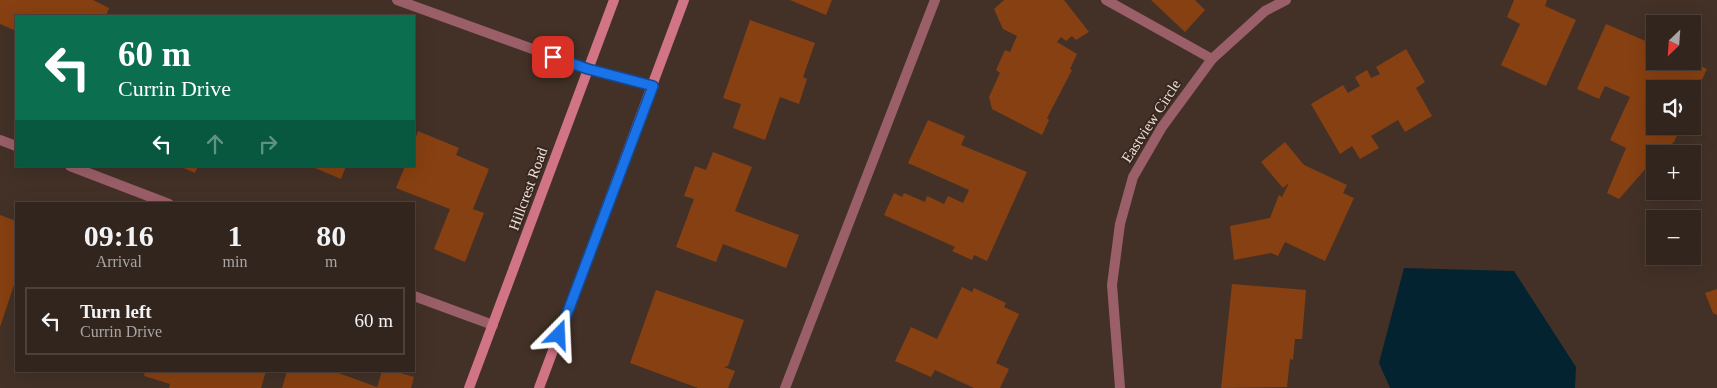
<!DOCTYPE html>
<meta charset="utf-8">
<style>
:root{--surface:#32251d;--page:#3d312a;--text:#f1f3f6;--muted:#a8a5a4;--line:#4d423b}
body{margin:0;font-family:Georgia,serif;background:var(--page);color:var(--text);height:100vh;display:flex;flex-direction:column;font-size:19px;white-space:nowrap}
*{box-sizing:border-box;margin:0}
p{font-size:16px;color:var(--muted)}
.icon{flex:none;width:28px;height:28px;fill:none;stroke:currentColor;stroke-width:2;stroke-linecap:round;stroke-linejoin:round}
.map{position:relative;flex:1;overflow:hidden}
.details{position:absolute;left:15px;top:202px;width:400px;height:170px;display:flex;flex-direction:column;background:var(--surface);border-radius:0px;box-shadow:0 5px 20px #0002,0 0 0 1px var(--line)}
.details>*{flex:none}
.top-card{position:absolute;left:15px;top:15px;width:400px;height:152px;border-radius:0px;box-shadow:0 5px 20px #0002,0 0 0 1px var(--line);background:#0b6e4f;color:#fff;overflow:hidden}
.needle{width:32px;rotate:205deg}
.tools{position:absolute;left:1646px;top:15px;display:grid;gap:10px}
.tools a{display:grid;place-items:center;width:55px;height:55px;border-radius:0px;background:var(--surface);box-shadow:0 5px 20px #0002,0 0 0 1px var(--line);font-size:25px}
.pin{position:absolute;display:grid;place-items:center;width:42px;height:42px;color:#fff;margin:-21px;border-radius:10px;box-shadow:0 2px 8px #0006}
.me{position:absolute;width:55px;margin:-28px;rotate:21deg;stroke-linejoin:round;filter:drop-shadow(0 0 4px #0008)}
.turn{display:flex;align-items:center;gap:18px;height:105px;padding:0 20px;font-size:22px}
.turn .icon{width:65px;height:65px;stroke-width:2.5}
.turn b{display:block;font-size:35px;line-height:42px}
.lanes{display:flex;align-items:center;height:48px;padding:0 20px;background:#0003;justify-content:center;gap:25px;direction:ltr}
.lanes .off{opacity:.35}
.eta{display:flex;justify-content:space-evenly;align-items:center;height:85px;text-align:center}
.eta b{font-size:30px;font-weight:700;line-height:35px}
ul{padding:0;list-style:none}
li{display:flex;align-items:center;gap:15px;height:68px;margin:0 10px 8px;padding:0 10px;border:2px solid var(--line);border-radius:0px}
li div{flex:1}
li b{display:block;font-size:19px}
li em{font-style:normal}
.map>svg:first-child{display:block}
.water{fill:#042331}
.building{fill:#874011}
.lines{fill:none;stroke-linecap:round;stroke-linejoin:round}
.lane{stroke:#9a5f69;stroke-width:10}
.street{stroke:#9a5f69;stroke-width:10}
.secondary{stroke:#d17486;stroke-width:10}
.route-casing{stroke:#114b97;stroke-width:12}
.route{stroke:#1a73e8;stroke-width:9}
.labels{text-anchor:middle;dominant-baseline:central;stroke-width:4;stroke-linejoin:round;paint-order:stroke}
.street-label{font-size:15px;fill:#ece0da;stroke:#38271e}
</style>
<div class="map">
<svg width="1717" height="388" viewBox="0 0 1717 388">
<rect width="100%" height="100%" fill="#433127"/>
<!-- water -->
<path class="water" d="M1404,268L1514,271L1576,367L1575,388H1390L1379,363Z"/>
<!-- building -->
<path class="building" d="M0,0H93L109,8L106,16H16V31L0,24Z
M790,0H832L826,15Z
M1004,0H1064L1089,32L1076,40L1072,36L1066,41L1061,37L1057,42L1077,54L1070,69L1072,70L1047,118L1049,120L1042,135L992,109L989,97L1000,73L996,70L1005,50L1010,52L1017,36L1003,29L994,9Z
M1151,0H1195L1205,10L1185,32Z
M1514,0H1547L1545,6L1576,20L1546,86L1501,65L1520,24L1507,17Z
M750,20L815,43L803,77L807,79L799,104L780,97L765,140L733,128L741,104L723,98Z
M1606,24L1655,45V61H1690L1707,69L1692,101V89H1655V126H1681L1674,142L1660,154H1655V158L1619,199L1607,193L1626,148L1610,140L1630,97L1605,86L1599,99L1577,89Z
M1406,49L1425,82L1416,88L1432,116L1405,132L1398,120L1371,136L1379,148L1360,159L1352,146L1340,154L1311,104L1343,85L1348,93L1360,86L1355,77L1367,70L1371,78L1380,74L1376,67Z
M928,120L965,136L961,145L1027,172L987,261L974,255L972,260L952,251L955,247L884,215L894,193L902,197L904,193L925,202L927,196L944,204L948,196L963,203L969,190L908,163Z
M418,131L459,148L456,155L489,169L473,209L484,213L465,262L434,249L450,209L396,188L405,166H414V143Z
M1285,142L1304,165L1347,185L1343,193L1354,198L1325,261L1285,242L1278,256L1271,253L1234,260L1230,226L1270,218L1279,195L1282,197L1289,183L1283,188L1261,162Z
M713,152L752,167L735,211L799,235L786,268L723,244L716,262L676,247L694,199L684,196L695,166L706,170Z
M179,166H198L195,173Z
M310,166H346L341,179Z
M0,215L16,221V279L0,327Z
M1232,284L1306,290L1302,339H1295L1293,360L1290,359L1287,387L1221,388Z
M962,287L972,292L974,288L1006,303L1004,307L1019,314L996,363L1009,369L1000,388H974L935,370L931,377L895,361L911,327L937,339Z
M1717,289V315L1713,313L1705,293Z
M656,290L744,320L728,366L724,367L735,371L728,388H698L630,363Z
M145,371H266L261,388H169L170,384L144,376Z
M287,371H333L377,387L382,371H394L414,377L411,388H282Z"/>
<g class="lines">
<!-- lane -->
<path class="lane" d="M1106,0L1212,59
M0,140L16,146
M70,166L169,204
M414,296L493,325
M785,388L935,0"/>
<!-- street -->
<path class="street" d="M397,0L588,69L653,86
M1120,388L1112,285L1120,224L1133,177L1162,127L1212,59L1265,11L1286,0"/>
<!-- secondary -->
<path class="secondary" d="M469,388L614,0
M539,388L684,0"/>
</g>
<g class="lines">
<!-- route casing -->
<g class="route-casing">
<path id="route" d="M553,57L588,69L653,86L559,335"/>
</g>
<!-- route -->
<use href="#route" class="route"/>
</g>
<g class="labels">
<!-- street labels -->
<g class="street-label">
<text transform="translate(1151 121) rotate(-57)">Eastview Circle</text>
<text transform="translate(528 189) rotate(-70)">Hillcrest Road</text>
</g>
</g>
</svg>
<div class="tools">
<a><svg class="needle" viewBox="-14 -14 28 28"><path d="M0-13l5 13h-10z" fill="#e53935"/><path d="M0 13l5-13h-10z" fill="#a8a5a4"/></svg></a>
<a><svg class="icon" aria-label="sound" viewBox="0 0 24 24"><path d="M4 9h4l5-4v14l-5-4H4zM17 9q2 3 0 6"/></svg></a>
<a>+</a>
<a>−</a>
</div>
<div class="pin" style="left:553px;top:57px;background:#d93025"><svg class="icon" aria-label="arrive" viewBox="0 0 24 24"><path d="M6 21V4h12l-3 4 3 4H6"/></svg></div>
<svg class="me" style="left:559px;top:335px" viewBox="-20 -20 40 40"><path d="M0-17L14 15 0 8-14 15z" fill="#1a73e8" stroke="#fff" stroke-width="4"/></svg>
<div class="top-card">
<div class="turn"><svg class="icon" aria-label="left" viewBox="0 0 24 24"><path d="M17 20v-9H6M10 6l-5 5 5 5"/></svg><div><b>60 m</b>Currin Drive</div></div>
<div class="lanes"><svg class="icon" aria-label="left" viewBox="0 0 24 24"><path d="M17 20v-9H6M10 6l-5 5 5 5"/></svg><svg class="icon off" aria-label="ahead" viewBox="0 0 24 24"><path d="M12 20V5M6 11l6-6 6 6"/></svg><svg class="icon off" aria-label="right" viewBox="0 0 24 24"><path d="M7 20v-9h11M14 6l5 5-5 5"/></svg></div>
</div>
<section class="details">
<div class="eta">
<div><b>09:16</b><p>Arrival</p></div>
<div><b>1</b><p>min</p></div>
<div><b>80</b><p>m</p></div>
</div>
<ul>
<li><svg class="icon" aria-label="left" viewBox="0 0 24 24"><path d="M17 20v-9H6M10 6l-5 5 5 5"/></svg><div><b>Turn left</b><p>Currin Drive</p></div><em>60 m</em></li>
</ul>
</section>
</div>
